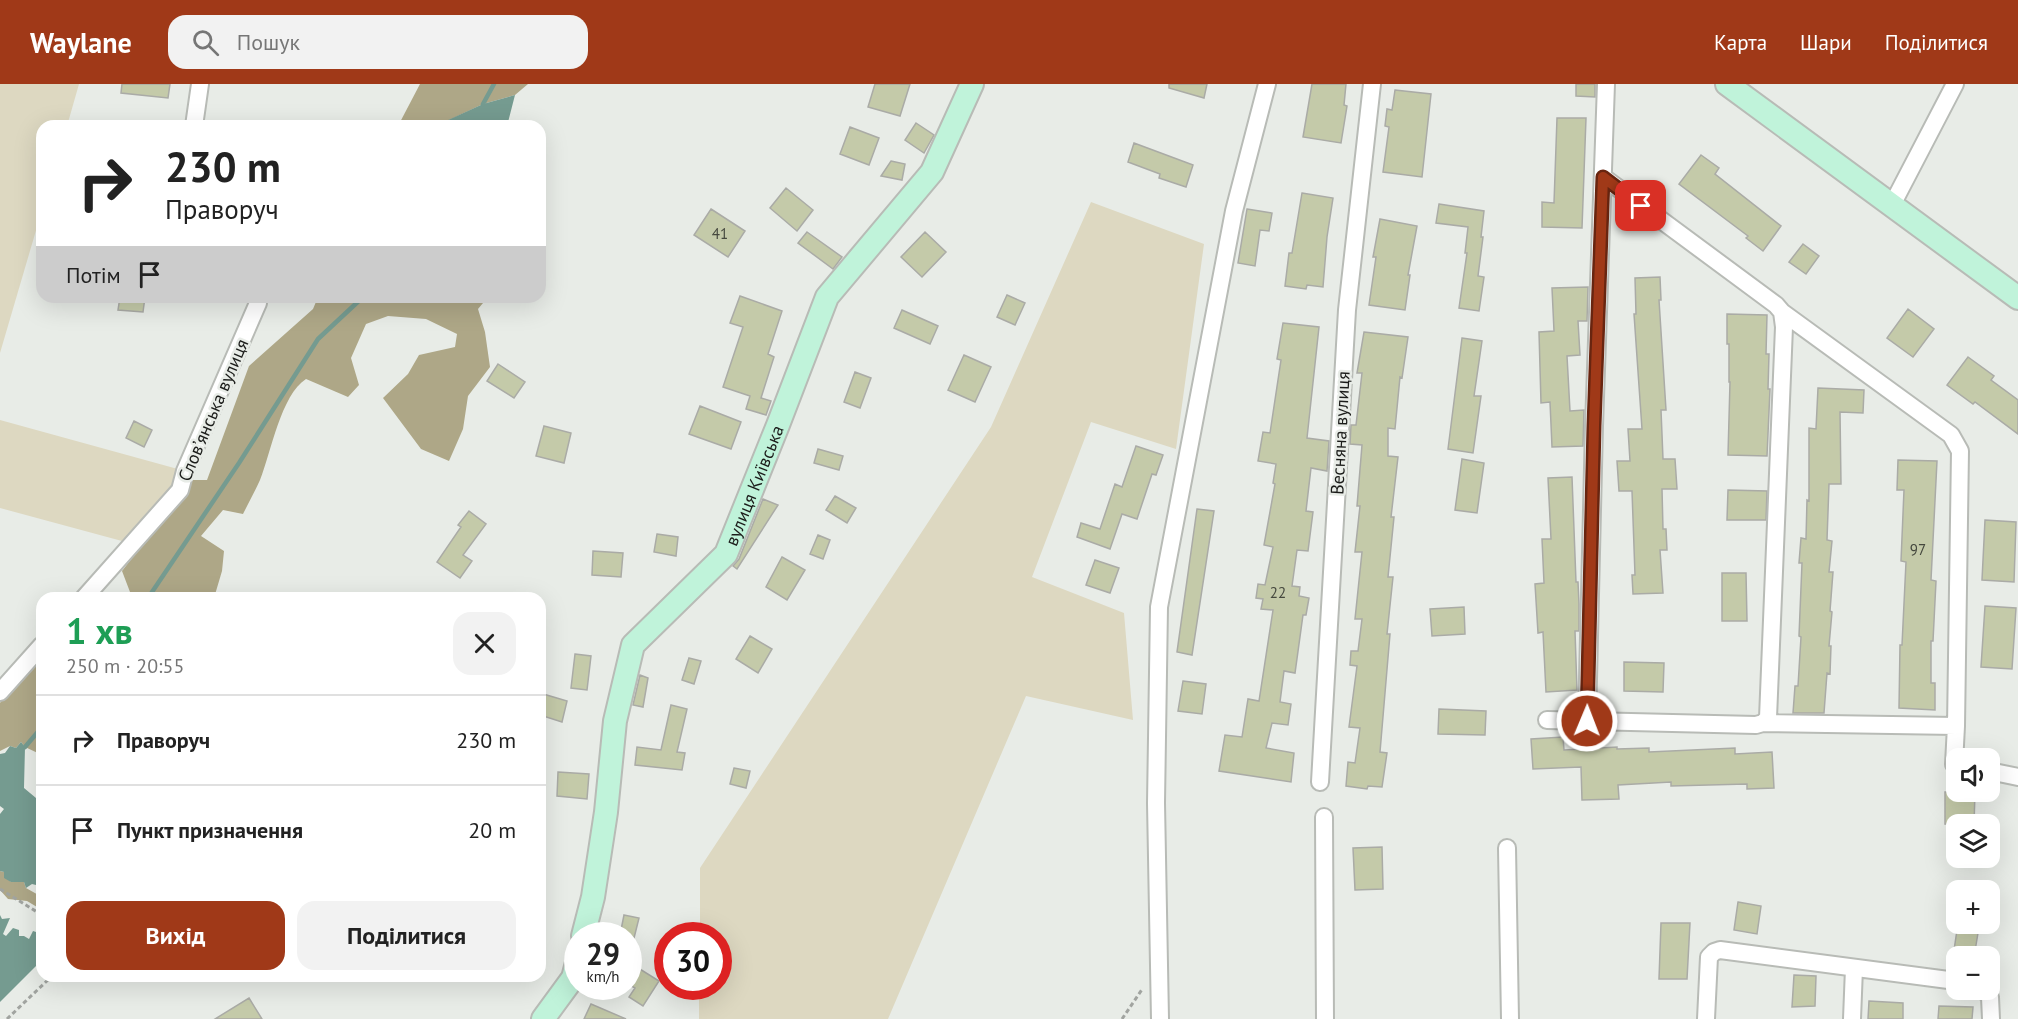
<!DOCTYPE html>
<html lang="uk">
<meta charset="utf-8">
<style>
:root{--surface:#fff;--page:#f2f2f2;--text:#222;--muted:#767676;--line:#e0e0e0;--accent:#a03918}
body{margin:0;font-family:"PT Sans",sans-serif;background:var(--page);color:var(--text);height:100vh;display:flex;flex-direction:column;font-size:22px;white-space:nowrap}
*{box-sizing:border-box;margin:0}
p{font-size:20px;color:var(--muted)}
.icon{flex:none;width:33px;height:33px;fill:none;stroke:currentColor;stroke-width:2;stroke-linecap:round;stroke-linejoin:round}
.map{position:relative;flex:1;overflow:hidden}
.panel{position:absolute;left:36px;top:508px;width:510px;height:390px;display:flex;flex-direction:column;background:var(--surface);border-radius:18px;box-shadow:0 6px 24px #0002}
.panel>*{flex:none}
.banner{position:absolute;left:36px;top:36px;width:510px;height:183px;border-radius:18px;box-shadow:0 6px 24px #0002;background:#fff;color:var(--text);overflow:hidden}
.controls{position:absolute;left:1946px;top:664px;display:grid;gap:12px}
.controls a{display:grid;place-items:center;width:54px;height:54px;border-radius:12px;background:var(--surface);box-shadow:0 6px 24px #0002;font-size:30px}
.speed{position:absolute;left:564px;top:838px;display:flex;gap:12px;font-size:30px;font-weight:700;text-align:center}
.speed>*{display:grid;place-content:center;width:78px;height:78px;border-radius:50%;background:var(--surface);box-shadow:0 6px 24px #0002;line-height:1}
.speed small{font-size:15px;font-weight:400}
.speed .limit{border:9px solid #d22;background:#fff;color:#111}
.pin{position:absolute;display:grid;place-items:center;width:51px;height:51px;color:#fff;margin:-26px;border-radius:12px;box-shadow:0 3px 9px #0006}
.me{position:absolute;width:66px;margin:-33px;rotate:1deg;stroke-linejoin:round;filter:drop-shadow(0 0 4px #0008)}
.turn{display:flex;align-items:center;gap:21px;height:126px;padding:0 30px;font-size:27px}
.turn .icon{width:78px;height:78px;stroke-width:2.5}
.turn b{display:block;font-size:42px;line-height:51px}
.then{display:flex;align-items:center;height:57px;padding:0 30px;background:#0003;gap:12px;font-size:22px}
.round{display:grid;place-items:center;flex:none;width:63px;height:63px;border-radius:18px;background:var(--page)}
.headline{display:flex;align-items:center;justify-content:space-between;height:102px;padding:0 30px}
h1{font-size:36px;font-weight:800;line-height:45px;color:#1e9e55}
.button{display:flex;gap:12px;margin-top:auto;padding:12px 30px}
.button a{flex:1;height:69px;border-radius:18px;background:var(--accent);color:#fff;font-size:24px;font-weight:800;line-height:69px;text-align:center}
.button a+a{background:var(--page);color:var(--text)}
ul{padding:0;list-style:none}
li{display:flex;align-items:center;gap:18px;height:90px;padding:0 30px;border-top:2px solid var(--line)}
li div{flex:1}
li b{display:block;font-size:22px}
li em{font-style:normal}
header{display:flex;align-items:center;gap:36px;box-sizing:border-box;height:84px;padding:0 30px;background:var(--accent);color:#fff}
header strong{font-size:28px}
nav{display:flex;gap:33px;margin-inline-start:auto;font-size:21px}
.search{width:420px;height:54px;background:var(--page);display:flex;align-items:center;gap:15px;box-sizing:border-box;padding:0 21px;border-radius:18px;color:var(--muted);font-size:22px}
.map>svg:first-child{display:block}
.green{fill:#ddd8c1}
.forest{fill:#aea787}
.water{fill:#759b90}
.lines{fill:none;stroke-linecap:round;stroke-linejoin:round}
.stream{stroke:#759b90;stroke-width:4.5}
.building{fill:#c4caa9;stroke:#aaaba6;stroke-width:1.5}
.street-casing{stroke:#b8bbb6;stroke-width:20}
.secondary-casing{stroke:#b8bbb6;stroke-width:26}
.path{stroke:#a1a4a0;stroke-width:3;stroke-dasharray:4.5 3;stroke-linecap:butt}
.street{stroke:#fff;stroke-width:16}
.secondary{stroke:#c0f3da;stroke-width:22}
.route-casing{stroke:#682510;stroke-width:15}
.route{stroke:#a03918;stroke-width:10}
.labels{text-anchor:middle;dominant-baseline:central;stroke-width:5;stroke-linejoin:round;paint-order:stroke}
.number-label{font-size:15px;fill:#45483e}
.street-label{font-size:18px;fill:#1b1c1a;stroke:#e8ece7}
</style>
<header>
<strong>Waylane</strong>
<div class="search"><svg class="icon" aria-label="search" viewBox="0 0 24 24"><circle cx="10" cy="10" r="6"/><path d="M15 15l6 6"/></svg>Пошук</div>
<nav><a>Карта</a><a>Шари</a><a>Поділитися</a></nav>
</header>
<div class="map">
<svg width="2018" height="935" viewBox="0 0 2018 935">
<rect width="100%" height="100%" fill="#e8ece7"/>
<!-- green -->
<path class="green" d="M0,0H79L67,42H42V126L0,269Z
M1091,118L1204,160L1176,365L1091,338L1032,493L1124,529L1133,636L1026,612L888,935H699V903H718V852H700V784L991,343Z
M0,336L185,387L133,460L0,424Z"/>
<!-- forest -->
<path class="forest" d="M420,0H528L515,11L483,20L447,37L446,42H398Z
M318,213H488L478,225L485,248L490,283L468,312L463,345L449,377L421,365L383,314L408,290L419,271L455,263L457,250L426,235L388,232L366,240L351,274L359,301L348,313L306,295C281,311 271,368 260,396C255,407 249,418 243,430L223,426L201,452L224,467L222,487L214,514H148L130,508L122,487L192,396H207L249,282L313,225Z
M42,570V671L25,663L21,658L16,664L10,662L0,667V619L9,605Z
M0,787L4,788L11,798H24L26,804L42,813V826L27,817L8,815L0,806Z"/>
<!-- water -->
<path class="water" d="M515,11L507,42H446V37L483,20Z
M21,658L25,663L24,704L42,719V812L36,809V801L32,800L26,804L24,798H11L4,794V788L0,787V730L4,725L0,722V670L5,669L10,662L16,664Z
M0,831L2,835L10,834L3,850L6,852L13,844L19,846V852H24L29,855L33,847L36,848L39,843L42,850V873L37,870L36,882L0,918Z"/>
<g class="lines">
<!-- stream -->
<path class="stream" d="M483,20L494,0
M148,514L239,379L318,255L363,213
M25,663L42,643"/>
</g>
<!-- building -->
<path class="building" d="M122,0H170L168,14L121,9Z
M875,0H910L900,32L868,23Z
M1169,0H1207L1204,14L1169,4Z
M1312,0H1346L1344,21L1347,22L1341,59L1303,53Z
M1576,0H1595V13L1576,12Z
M1395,6L1431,10L1422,93L1383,88L1389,43L1385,42L1387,25L1392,26Z
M1557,34H1586L1582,144L1542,143V118L1554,119Z
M916,39L934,51L924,69L905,56Z
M850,43L879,54L869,81L840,70Z
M1134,59L1193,81L1186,103L1159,94L1160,90L1128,78Z
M1701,71L1719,84L1715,90L1781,142L1763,167L1746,154L1748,152L1679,100Z
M891,77L905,80L902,96L881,92Z
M786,104L813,126L797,147L770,124Z
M1302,109L1333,114L1327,153L1323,203L1307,201L1306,205L1285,202L1289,169H1292Z
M1439,120L1484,127L1481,153H1483L1478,192L1484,193L1479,227L1459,224L1467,169H1465L1468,143L1436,139Z
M711,125L745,147L728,173L694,151Z
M1247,125L1272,129L1269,147L1260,146L1255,182L1238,179Z
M1380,135L1417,142L1408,191H1410L1405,226L1369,221L1376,173H1373Z
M807,148L842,173L833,185L798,159Z
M925,148L946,168L922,193L901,173Z
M1803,160L1819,172L1806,190L1789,178Z
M1660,193L1661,216H1659L1666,326H1661L1663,375H1675L1677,405H1662L1663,445H1666L1667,466H1660L1663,509L1633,510L1632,491H1635L1632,407H1619L1617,377H1630L1628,345H1642L1634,230H1636L1635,194Z
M1588,203L1587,237H1578L1580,271L1567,272L1570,327L1584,326L1583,362L1552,363L1550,318L1541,319L1539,248L1554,247L1552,204Z
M1007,211L1025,219L1015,241L997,233Z
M740,212L782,227L768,270L774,273L761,314L771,317L766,331L746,325L750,312L723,303L743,243L730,239Z
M120,213H145L143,228L118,226Z
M1908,225L1934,245L1913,273L1887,254Z
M902,226L938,242L930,260L894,244Z
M1727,230L1767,231L1766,270H1769L1768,305H1770L1767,372L1728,371L1730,298H1729V260H1727Z
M1283,239L1319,243L1307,354L1329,357L1327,387L1311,384L1306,427L1313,428L1308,467L1297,466L1292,502L1300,503L1299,512L1309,514L1306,531H1303L1295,589L1284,587L1280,618L1291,620L1288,641L1272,639L1266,664L1294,669L1291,698L1219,687L1225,651L1242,653L1248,615L1259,617L1273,526L1261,525L1263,515L1256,514L1258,500L1265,501L1273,463L1264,461L1275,400L1273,399L1276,380L1258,377L1263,348L1270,349L1281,276L1277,275Z
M1364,248L1408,253L1402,294L1400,293L1395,345L1388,344V372L1398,373L1391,433H1394L1388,493H1393L1387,550H1390L1380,668L1387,669L1382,703L1368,702L1367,705L1346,702L1348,678L1355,679L1360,644L1349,643L1357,582L1350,581L1351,567H1358L1362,535H1355L1362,468H1355L1360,422H1357L1362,361L1350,360L1351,341H1356L1362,289H1357Z
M1462,254L1482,257L1474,312H1481L1473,369L1448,365Z
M964,271L991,283L975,318L948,306Z
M1968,273L1994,292L1991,296L2018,316V350L1975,318L1973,320L1947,301Z
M498,280L525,298L514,314L487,297Z
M855,288L871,294L860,324L844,318Z
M1818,304L1864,306L1863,329L1840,328L1841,400H1829L1827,456L1832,457L1829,488H1833L1830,527L1832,528L1829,562H1831L1830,590L1827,589L1824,629H1793L1795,602H1798L1801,553L1799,552L1802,479H1799L1801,454L1806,455L1807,416L1809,417V344L1816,345Z
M700,322L741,338L731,365L689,350Z
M134,337L152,346L144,363L126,354Z
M544,342L571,349L564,379L536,372Z
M1136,362L1163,371L1156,391L1152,390L1137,435L1122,430L1110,465L1077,453L1081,439L1100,445L1115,400L1122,403Z
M818,365L843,372L839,386L814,379Z
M1462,375L1484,379L1477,429L1455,426Z
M1898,376L1937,377L1931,496L1936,497L1933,557H1931V599H1935V626L1899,624L1900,561H1902L1906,478L1901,477L1904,406H1897Z
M1572,393L1576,498H1578L1579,520V547H1575L1577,606L1546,608L1543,548L1538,549L1535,500L1544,499L1542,455H1551L1548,394Z
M1728,406L1767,407L1766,436H1727Z
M835,412L856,424L847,439L826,426Z
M763,415L778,421L737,485L733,482L739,475Z
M1197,425L1214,427L1192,571L1177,568Z
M469,427L486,440L463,471L472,477L460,494L437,478L461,443L458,441Z
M1985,436L2016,438L2014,498L1982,496Z
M657,450L678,453L676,472L654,468Z
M818,451L830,456L823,475L810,470Z
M593,467L623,469L621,493L592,491Z
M782,473L805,486L787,516L766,503Z
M1095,476L1119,484L1110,509L1086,501Z
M1722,489H1746L1747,537H1722Z
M1985,522L2016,524L2012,585L1981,583Z
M1464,523L1465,550L1432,552L1430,525Z
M750,552L772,565L758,589L736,575Z
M575,570L591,572L587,606L571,604Z
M689,574L701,577L694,600L682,596Z
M1624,578L1664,579L1663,608L1624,607Z
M640,591L648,594L643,623L633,621Z
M1183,597L1206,600L1202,630L1178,627Z
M540,609L567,617L562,638L540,631Z
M671,621L687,625L677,668L685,669L682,686L635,681L637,663L661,666Z
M1439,625L1486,627L1485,651L1438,650Z
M1563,653L1564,666L1617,663V665L1649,664V668L1735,664V670L1772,668L1774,704L1747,705V700L1671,702V698L1618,701L1619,715L1582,716L1581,683L1533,685L1531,655Z
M734,684L750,687L746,704L730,700Z
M558,688L589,690L587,715L557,712Z
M1945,708H1975L1974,741L1945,740Z
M1382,763L1383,805L1355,806L1353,764Z
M1738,818L1761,822L1757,850L1734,846Z
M624,831L639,834L634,854L620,851Z
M1661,839H1690L1687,895H1659Z
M1957,846L1978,849L1974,873H1953Z
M635,882L659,897L643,922L629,913L635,904L628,900V892Z
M1794,891L1816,892L1815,922L1792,923Z
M249,914L262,935H215Z
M1869,917L1903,919V935H1868Z
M591,920L626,935H584Z
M1939,922L1973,923L1972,935H1938Z"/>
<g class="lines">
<!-- street casing -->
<g class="street-casing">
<path id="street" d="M194,42L200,0
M1892,121L1955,0
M84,514L180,406L185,387L258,219L257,213
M0,608L42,561
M1547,636L1756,641L1763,639L1768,634L1784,243L1782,228L1776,221L1603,93
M1587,637L1594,342L1606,0
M1763,639L1956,642L1960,367L1951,351L1782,228
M1956,642L1954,680L1956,681
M1989,687L2018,693
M1320,698L1347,226L1372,0
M1324,733L1325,935
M1507,764L1510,935
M1984,906L1990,913L1991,935
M1160,935L1156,719L1159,523L1234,127L1267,0
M1706,935L1709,873L1714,868L1720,866L1956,897
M1852,935L1854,884"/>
</g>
<!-- secondary casing -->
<g class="secondary-casing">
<g id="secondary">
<path d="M1727,0L2018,214"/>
<path id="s1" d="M583,852L593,813L606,728L615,637L633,561L726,470L778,341L827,213L932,88L972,0"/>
<path d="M543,935L573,894L578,875"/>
</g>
</g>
<!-- path -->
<path class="path" d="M0,805L42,831
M7,935L52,892
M1122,935L1143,904"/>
<!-- street -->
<use href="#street" class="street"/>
<!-- secondary -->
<use href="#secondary" class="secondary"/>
</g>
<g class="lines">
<!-- route casing -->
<g class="route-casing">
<path id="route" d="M1587,637L1594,342L1603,93L1641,122"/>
</g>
<!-- route -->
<use href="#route" class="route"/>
</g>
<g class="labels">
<!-- number labels -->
<g class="number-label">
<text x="720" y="149">41</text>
<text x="1918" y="465">97</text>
<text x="1278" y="508">22</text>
</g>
<!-- street labels -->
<g class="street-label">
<text transform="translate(213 326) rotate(-67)">Словʼянська вулиця</text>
<text transform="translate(1340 349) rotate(-87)">Весняна вулиця</text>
<text stroke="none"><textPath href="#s1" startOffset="500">вулиця Київська</textPath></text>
</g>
</g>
</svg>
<div class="controls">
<a><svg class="icon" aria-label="sound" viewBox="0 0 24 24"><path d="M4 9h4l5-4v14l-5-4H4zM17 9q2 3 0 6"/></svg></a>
<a><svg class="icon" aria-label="layers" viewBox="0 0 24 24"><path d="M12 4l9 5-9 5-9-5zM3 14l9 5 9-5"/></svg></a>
<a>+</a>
<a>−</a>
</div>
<div class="speed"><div>29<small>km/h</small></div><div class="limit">30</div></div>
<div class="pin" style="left:1641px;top:122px;background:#d93025"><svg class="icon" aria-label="arrive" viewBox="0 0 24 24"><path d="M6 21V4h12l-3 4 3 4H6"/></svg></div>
<svg class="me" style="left:1587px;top:637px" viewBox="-20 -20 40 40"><circle r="17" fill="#a03918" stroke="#fff" stroke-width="3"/><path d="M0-11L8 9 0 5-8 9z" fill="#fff"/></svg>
<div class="banner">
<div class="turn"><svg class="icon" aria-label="right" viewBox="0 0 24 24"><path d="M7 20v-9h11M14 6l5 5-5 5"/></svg><div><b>230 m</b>Праворуч</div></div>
<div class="then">Потім<svg class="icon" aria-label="arrive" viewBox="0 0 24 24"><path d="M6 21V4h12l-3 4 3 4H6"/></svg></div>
</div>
<section class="panel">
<div class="headline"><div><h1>1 хв</h1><p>250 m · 20:55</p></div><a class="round"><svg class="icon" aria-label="close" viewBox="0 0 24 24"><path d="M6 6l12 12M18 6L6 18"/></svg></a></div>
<ul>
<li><svg class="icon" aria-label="right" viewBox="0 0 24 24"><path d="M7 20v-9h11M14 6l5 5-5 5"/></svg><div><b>Праворуч</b></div><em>230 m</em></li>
<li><svg class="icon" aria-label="arrive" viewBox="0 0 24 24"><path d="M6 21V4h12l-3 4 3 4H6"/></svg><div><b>Пункт призначення</b></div><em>20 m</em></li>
</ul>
<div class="button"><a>Вихід</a><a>Поділитися</a></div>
</section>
</div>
